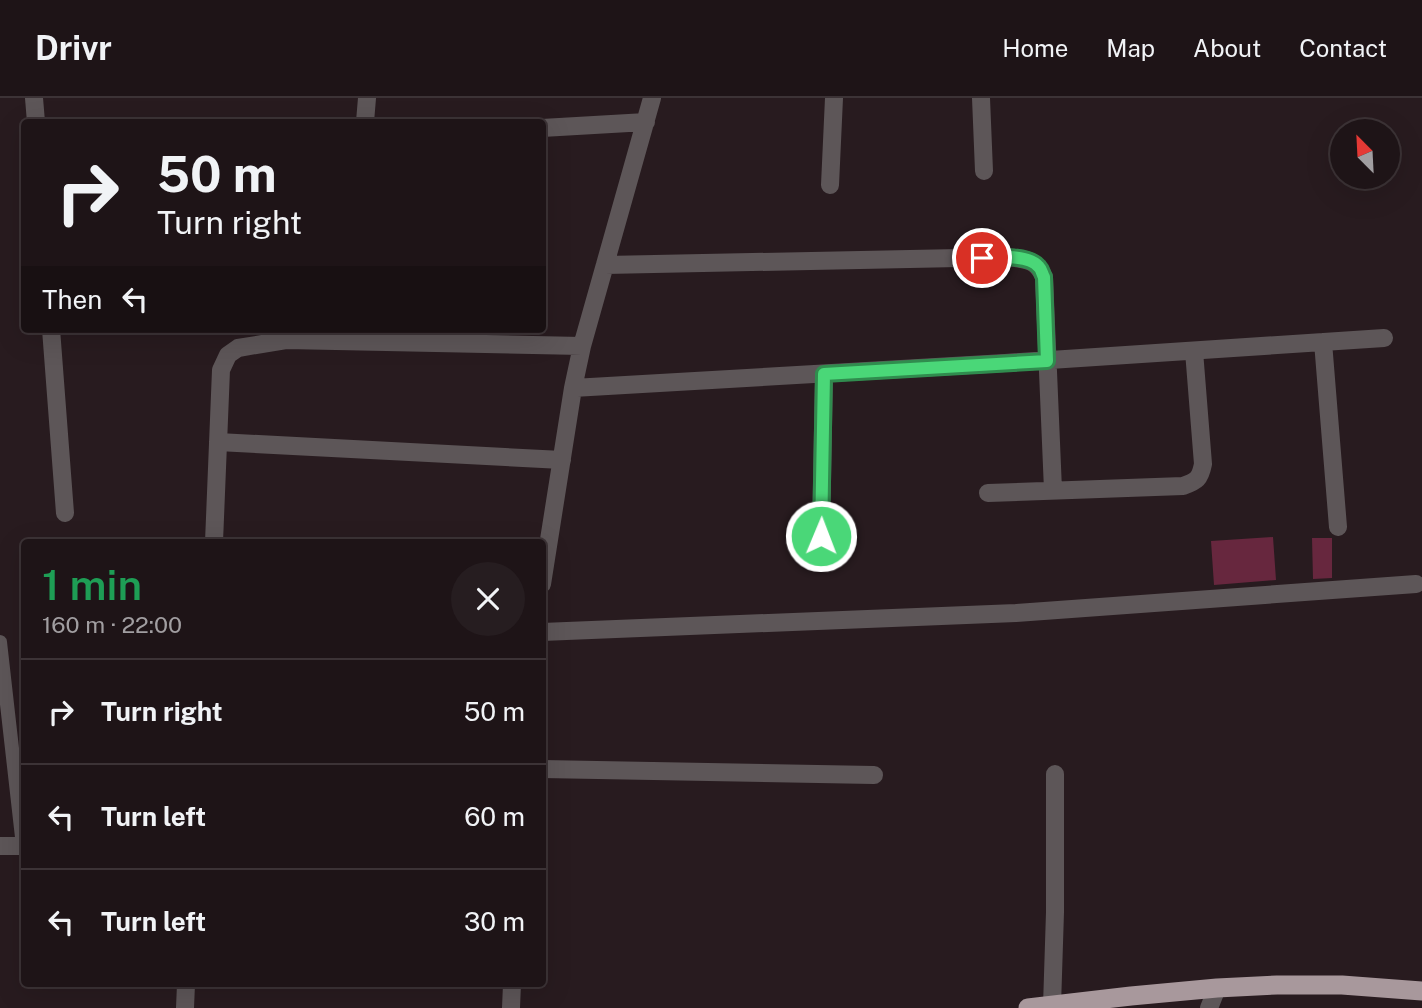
<!DOCTYPE html>
<meta charset="utf-8">
<style>
:root{--surface:#1e1417;--page:#261d20;--text:#f1f3f6;--muted:#a19ea1;--line:#3c3336}
body{margin:0;font-family:"Public Sans",sans-serif;background:var(--page);color:var(--text);height:100vh;display:flex;flex-direction:column;font-size:26px;white-space:nowrap}
*{box-sizing:border-box;margin:0}
p{font-size:23px;color:var(--muted)}
.icon{flex:none;width:38px;height:38px;fill:none;stroke:currentColor;stroke-width:2;stroke-linecap:round;stroke-linejoin:round}
.map{position:relative;flex:1;overflow:hidden}
.details{position:absolute;left:21px;top:441px;width:525px;height:448px;display:flex;flex-direction:column;background:var(--surface);border-radius:7px;box-shadow:0 7px 28px #0002,0 0 0 2px var(--line)}
.details>*{flex:none}
.banner{position:absolute;left:21px;top:21px;width:525px;height:214px;border-radius:7px;box-shadow:0 7px 28px #0002,0 0 0 2px var(--line);background:#1e1417;color:var(--text);overflow:hidden}
.needle{width:46px;rotate:336deg}
.controls{position:absolute;left:1330px;top:21px;display:grid;gap:14px}
.controls a{display:grid;place-items:center;width:70px;height:70px;border-radius:50%;background:var(--surface);box-shadow:0 7px 28px #0002,0 0 0 2px var(--line);font-size:35px}
.pin{position:absolute;display:grid;place-items:center;width:60px;height:60px;color:#fff;margin:-30px;border:4px solid #fff;border-radius:50%;box-shadow:0 2px 7px #0007}
.me{position:absolute;width:77px;margin:-38px;rotate:1deg;stroke-linejoin:round;filter:drop-shadow(0 0 5px #0008)}
.turn{display:flex;align-items:center;gap:24px;height:147px;padding:0 21px;font-size:32px}
.turn .icon{width:91px;height:91px;stroke-width:2.5}
.turn b{display:block;font-size:49px;line-height:60px}
.then{display:flex;align-items:center;height:66px;padding:0 21px;background:#0003;gap:14px;font-size:26px}
.round{display:grid;place-items:center;flex:none;width:74px;height:74px;border-radius:37px;background:var(--page)}
.summary{display:flex;align-items:center;justify-content:space-between;height:119px;padding:0 21px}
h1{font-size:42px;font-weight:600;line-height:52px;color:#1e9e55}
ul{padding:0;list-style:none}
li{display:flex;align-items:center;gap:21px;height:105px;padding:0 21px;border-top:2px solid var(--line)}
li div{flex:1}
li b{display:block;font-size:26px}
li em{font-style:normal}
header{display:flex;align-items:center;gap:42px;box-sizing:border-box;height:98px;padding:0 35px;background:var(--surface);border-bottom:2px solid var(--line)}
header strong{font-size:33px}
nav{display:flex;gap:38px;margin-inline-start:auto;font-size:24px}
.map>svg:first-child{display:block}
.building{fill:#67273e}
.lines{fill:none;stroke-linecap:round;stroke-linejoin:round}
.service{stroke:#5d5658;stroke-width:14}
.minor{stroke:#5d5658;stroke-width:18}
.trunk{stroke:#a8989c;stroke-width:19}
.route-casing{stroke:#308c4e;stroke-width:18}
.route{stroke:#4ad778;stroke-width:12}
</style>
<header>
<strong>Drivr</strong>
<nav><a>Home</a><a>Map</a><a>About</a><a>Contact</a></nav>
</header>
<div class="map">
<svg width="1422" height="910" viewBox="0 0 1422 910">
<rect width="100%" height="100%" fill="#281b1f"/>
<!-- building -->
<path class="building" d="M1273,439L1276,482L1214,487L1211,443Z
M1312,440H1332V480L1313,481Z"/>
<g class="lines">
<!-- service -->
<path class="service" d="M0,544L23,748"/>
<!-- minor -->
<path class="minor" d="M34,0L36,24
M981,0L984,73
M365,24L367,0
M542,30L646,24
M830,87L834,0
M605,167L1008,159C1027,162 1036,161 1044,179L1053,392
M51,231L65,415
M1323,244L1338,429
M573,290L1005,265L1384,240
M218,344L562,362
M988,395L1183,388C1197,383 1200,381 1203,366L1194,253
M821,438L824,276
M214,444L221,272L228,257L238,250L286,242L582,248
M542,486L573,290L582,248L652,0
M542,534L1016,515L1416,486
M542,671L874,677
M0,748H24
M1052,908L1055,814V676
M185,910L186,886
M511,910L512,886
M1209,910L1217,890"/>
<!-- trunk -->
<path class="trunk" d="M1028,910L1131,898L1217,890L1277,887H1342L1422,893"/>
</g>
<g class="lines">
<!-- route casing -->
<g class="route-casing">
<path id="route" d="M821,438L824,276L1047,263L1044,179C1042,176 1042,172 1039,169C1029,156 996,159 982,160"/>
</g>
<!-- route -->
<use href="#route" class="route"/>
</g>
</svg>
<div class="controls">
<a><svg class="needle" viewBox="-14 -14 28 28"><path d="M0-13l5 13h-10z" fill="#e53935"/><path d="M0 13l5-13h-10z" fill="#a19ea1"/></svg></a>
</div>
<div class="pin" style="left:982px;top:160px;background:#d93025"><svg class="icon" aria-label="arrive" viewBox="0 0 24 24"><path d="M6 21V4h12l-3 4 3 4H6"/></svg></div>
<svg class="me" style="left:821px;top:438px" viewBox="-20 -20 40 40"><circle r="17" fill="#4ad778" stroke="#fff" stroke-width="3"/><path d="M0-11L8 9 0 5-8 9z" fill="#fff"/></svg>
<div class="banner">
<div class="turn"><svg class="icon" aria-label="right" viewBox="0 0 24 24"><path d="M7 20v-9h11M14 6l5 5-5 5"/></svg><div><b>50 m</b>Turn right</div></div>
<div class="then">Then<svg class="icon" aria-label="left" viewBox="0 0 24 24"><path d="M17 20v-9H6M10 6l-5 5 5 5"/></svg></div>
</div>
<section class="details">
<div class="summary"><div><h1>1 min</h1><p>160 m · 22:00</p></div><a class="round"><svg class="icon" aria-label="close" viewBox="0 0 24 24"><path d="M6 6l12 12M18 6L6 18"/></svg></a></div>
<ul>
<li><svg class="icon" aria-label="right" viewBox="0 0 24 24"><path d="M7 20v-9h11M14 6l5 5-5 5"/></svg><div><b>Turn right</b></div><em>50 m</em></li>
<li><svg class="icon" aria-label="left" viewBox="0 0 24 24"><path d="M17 20v-9H6M10 6l-5 5 5 5"/></svg><div><b>Turn left</b></div><em>60 m</em></li>
<li><svg class="icon" aria-label="left" viewBox="0 0 24 24"><path d="M17 20v-9H6M10 6l-5 5 5 5"/></svg><div><b>Turn left</b></div><em>30 m</em></li>
</ul>
</section>
</div>
